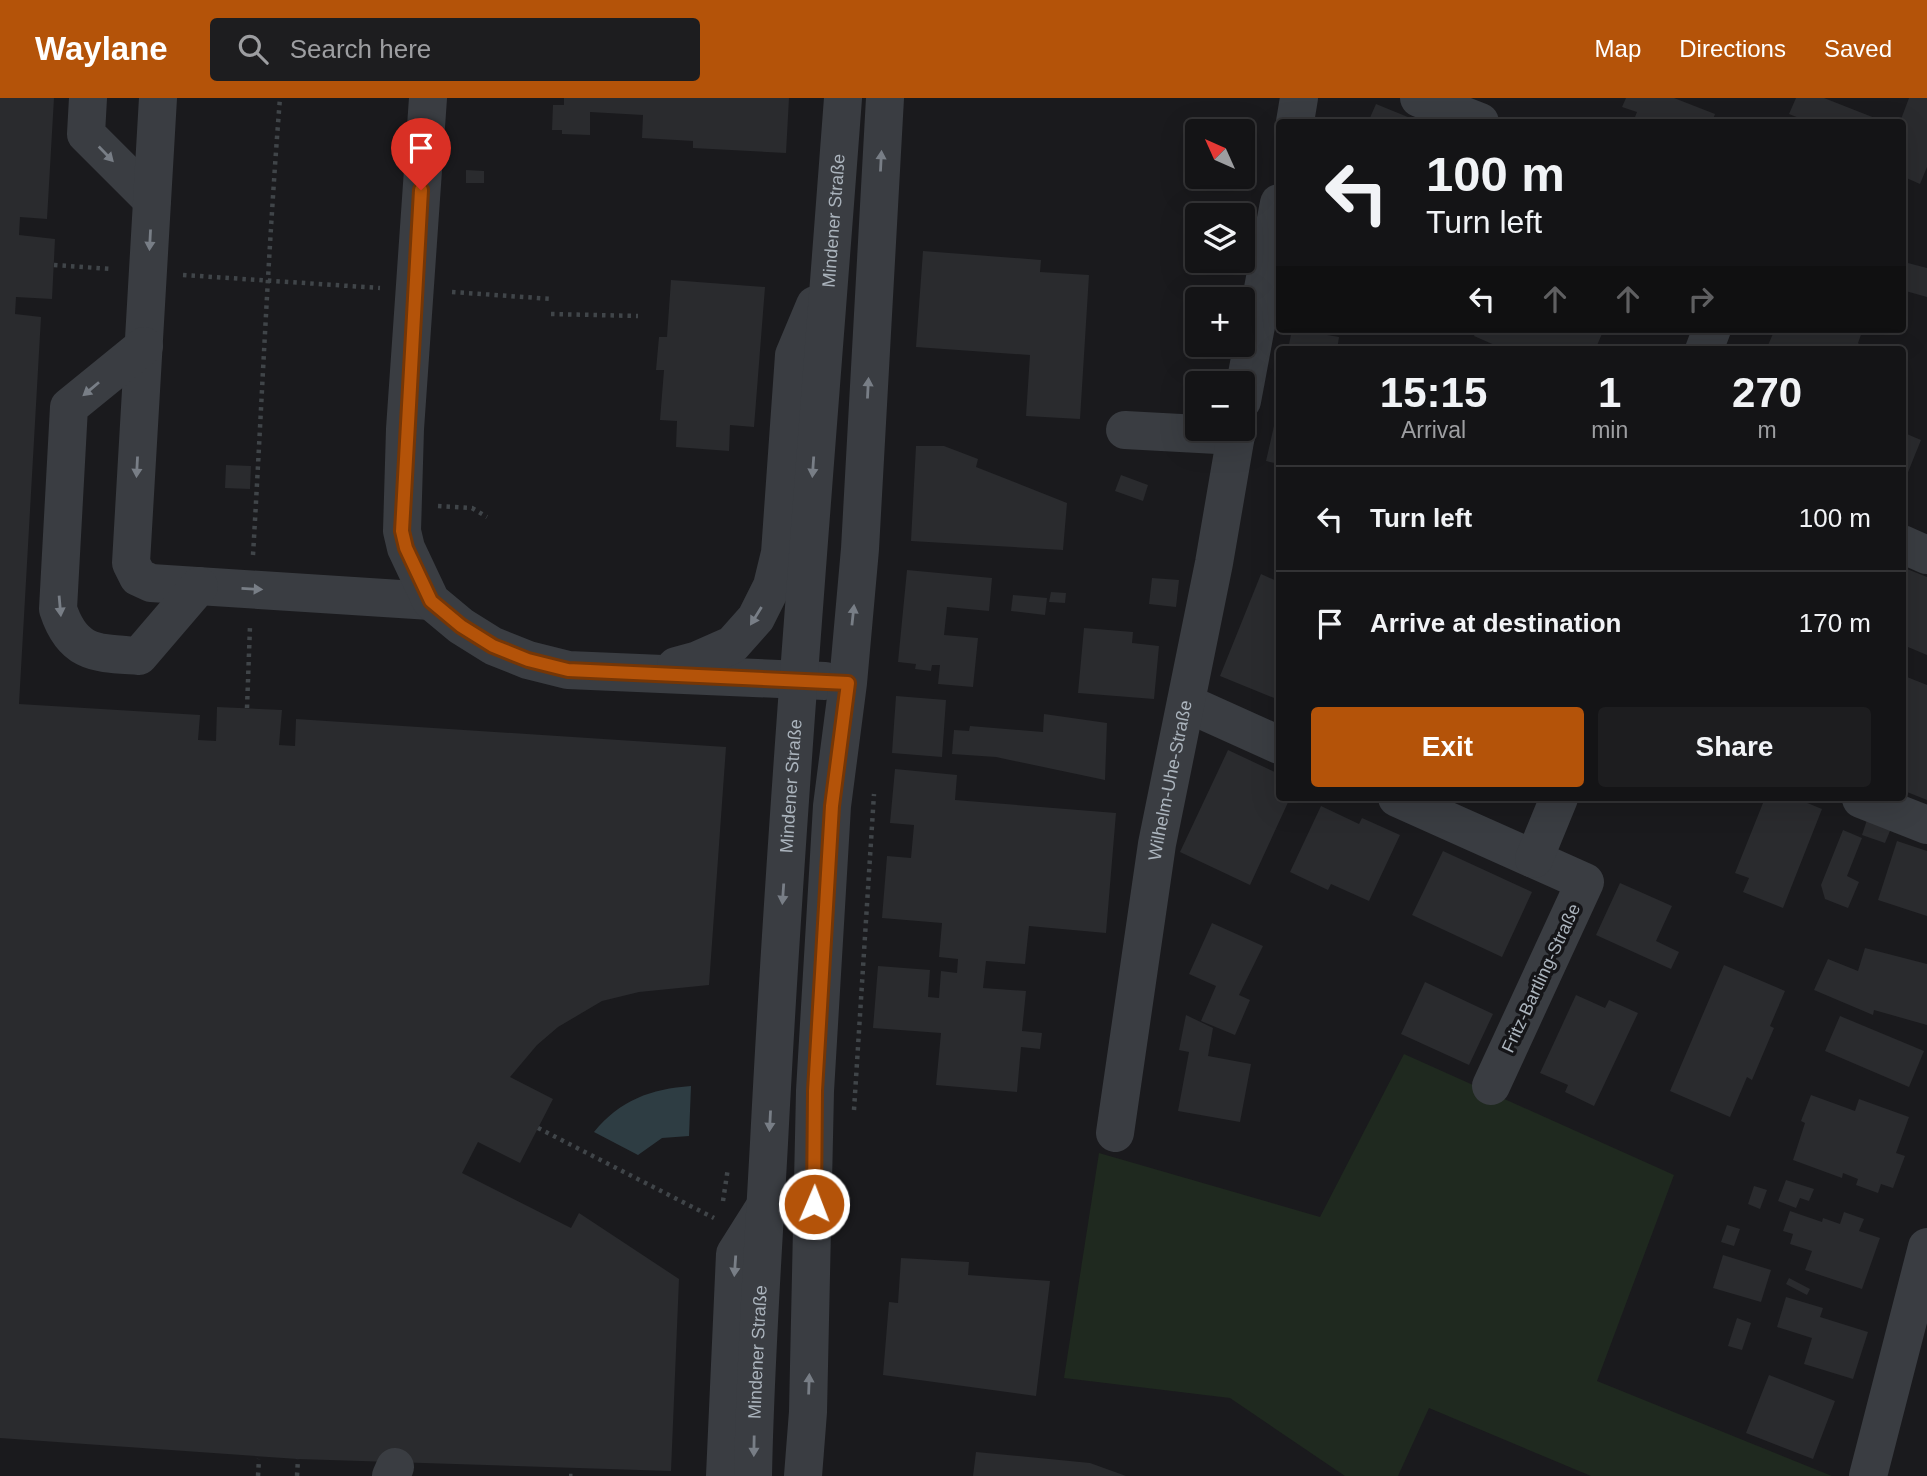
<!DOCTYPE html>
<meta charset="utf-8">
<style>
:root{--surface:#141416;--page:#1d1d1f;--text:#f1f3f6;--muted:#9d9ea1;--line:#333335;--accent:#b45309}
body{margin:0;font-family:Arial,sans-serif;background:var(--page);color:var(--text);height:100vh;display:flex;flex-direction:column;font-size:26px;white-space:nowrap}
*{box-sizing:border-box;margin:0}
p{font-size:23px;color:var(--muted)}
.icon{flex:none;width:38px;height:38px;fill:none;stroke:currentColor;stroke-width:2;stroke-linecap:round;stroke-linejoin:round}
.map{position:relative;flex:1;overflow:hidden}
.panel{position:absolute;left:1276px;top:248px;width:630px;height:455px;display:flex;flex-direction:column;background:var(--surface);border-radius:7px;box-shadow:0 7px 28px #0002,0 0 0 2px var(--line)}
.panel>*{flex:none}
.hud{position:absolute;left:1276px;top:21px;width:630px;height:214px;border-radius:7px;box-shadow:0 7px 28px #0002,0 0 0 2px var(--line);background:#141416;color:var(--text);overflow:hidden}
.needle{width:46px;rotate:315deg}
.controls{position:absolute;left:1185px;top:21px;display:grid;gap:14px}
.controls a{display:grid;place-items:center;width:70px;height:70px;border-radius:7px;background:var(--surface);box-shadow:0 7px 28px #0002,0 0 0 2px var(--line);font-size:35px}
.pin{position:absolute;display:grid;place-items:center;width:60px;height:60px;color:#fff;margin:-72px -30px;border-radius:50% 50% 50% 0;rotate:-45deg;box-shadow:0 0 7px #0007}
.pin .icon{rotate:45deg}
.me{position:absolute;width:77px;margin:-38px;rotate:1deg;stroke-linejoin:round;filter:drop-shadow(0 0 5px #0008)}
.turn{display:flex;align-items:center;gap:24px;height:147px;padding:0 35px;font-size:32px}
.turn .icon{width:91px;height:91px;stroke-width:2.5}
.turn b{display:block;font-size:49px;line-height:60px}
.lanes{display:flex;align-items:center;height:66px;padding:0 35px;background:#0003;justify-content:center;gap:35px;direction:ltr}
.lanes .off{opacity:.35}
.eta{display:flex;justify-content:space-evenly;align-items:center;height:119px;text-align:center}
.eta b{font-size:42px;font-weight:700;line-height:49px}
.action{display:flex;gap:14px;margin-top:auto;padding:14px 35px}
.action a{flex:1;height:80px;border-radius:7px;background:var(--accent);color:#fff;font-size:28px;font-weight:700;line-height:80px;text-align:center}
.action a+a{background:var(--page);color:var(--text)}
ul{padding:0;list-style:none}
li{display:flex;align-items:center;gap:21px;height:105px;padding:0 35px;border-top:2px solid var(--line)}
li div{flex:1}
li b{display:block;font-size:26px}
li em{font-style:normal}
header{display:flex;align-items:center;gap:42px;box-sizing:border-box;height:98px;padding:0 35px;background:var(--accent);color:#fff}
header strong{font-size:33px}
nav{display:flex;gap:38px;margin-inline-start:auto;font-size:24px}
.search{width:490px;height:63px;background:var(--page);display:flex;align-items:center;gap:18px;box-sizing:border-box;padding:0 24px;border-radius:7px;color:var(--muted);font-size:26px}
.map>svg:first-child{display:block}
.green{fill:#1f291f}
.water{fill:#2e3d43}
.building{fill:#2a2b2e}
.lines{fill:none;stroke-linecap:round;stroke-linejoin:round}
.path{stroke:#404549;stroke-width:4.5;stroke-dasharray:3.5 5;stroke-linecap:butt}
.minor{stroke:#3a3d42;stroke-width:38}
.oneway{fill:#787e86}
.route-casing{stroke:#753606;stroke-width:18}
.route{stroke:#b45309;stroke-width:12}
.labels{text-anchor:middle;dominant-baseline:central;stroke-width:7;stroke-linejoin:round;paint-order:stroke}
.street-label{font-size:18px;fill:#abb4bd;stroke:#151518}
</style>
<header>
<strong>Waylane</strong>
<div class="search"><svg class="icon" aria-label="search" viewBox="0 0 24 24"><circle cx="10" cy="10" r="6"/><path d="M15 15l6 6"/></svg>Search here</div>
<nav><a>Map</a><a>Directions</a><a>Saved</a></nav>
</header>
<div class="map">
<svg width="1927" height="1378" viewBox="0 0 1927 1378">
<rect width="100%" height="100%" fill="#1a1a1d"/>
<!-- green -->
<path class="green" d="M1404,956L1674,1077L1597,1283L1832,1378H1591L1429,1310L1398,1378H1345L1230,1300L1064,1280L1099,1055L1320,1119Z"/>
<!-- water -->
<path class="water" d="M691,988L689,1038L662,1040L638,1057L594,1034C620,1002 651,991 691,988Z"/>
<!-- building -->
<path class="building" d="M0,0H54L47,121L20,119L19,137L55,141L52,201L16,199L15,216L41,219L19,606L200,617L198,642L216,643L217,609L282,612L279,647L295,648L296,621L726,649L709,887L639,894L602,903L558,929L537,947L510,979L553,1001L520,1065L478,1044L462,1075L571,1130L579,1115L679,1181L671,1373L298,1361L0,1340Z
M564,0H789L786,55L693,50V43L642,40L643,17L590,14V37L562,36V32H552L553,7H564Z
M1626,0H1674L1715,16L1712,24H1633L1637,14L1622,9Z
M1796,0H1824L1885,24H1809L1789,16Z
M1909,0H1927V69L1920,86L1902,78V24H1900Z
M1376,6L1420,24H1375L1369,22Z
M466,72L484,73V85H466Z
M923,153L1041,162L1040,174L1089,177L1080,321L1026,318L1030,257L916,249Z
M1904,164L1927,170V199L1902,192Z
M671,182L765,189L754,329L730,327L729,353L676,349L677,323L660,322L664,272H656L659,239H667Z
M1209,194L1232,200V201H1207Z
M1292,231L1339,239L1337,252H1288Z
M1477,231H1604L1595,252L1576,246L1573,252H1506L1474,238Z
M1775,231H1863L1858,245L1864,252H1766Z
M1274,328L1279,329V366L1266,363Z
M1902,334L1921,342L1902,389Z
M916,348H944L978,361L976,369L1067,405L1063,452L911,443Z
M226,367L251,368L250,391L225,390Z
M1121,377L1148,387L1143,403L1115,393Z
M1902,469L1927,479V557L1908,549L1902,563Z
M907,472L992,480L989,513L947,509L944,537L978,540L973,589L938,586L940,567H932L931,573L915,571L916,566L898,564Z
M1261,476L1279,484V602L1220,578Z
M1152,480L1179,482L1176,509L1149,506Z
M1051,494L1066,495L1065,505L1049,504Z
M1013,497L1047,500L1045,517L1011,513Z
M1084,530L1133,534L1132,545L1159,548L1154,601L1078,595Z
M1902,577L1927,587V702L1902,692Z
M896,598L946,602L942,659L892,655Z
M1044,616L1107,625L1105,682L996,659L952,656L954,632L969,633L970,628L1043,634Z
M1228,652L1279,676V700H1290L1250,787L1180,754Z
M895,671L957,677L955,702L1116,715L1106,835L1029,828L1025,866L986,863L983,890L1026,893L1022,933L1042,935L1040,951L1021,949L1017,994L936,987L941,935L873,930L878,868L930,872L928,899L939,900L941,873L957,875L958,861L939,859L942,825L882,820L887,758L911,760L914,727L890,725Z
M1765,700H1795L1822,711L1783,810L1743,794L1749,780L1735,775Z
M1321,708L1359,726L1362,720L1400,737L1369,803L1331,786L1328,792L1290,774Z
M1868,719L1892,728L1885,745L1862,737Z
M1843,732L1862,740L1847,778L1859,784L1848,810L1825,801L1821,787Z
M1897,743L1927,753V818L1878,802Z
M1443,753L1532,794L1502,859L1412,817Z
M1620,785L1672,808L1656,843L1679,854L1671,871L1596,837Z
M1212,825L1263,848L1239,897L1250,902L1235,937L1201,923L1216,888L1189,876Z
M1865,850L1927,866V927L1874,912L1873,917L1814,892L1828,861L1858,873Z
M1724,867L1785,893L1770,928L1774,930L1752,982L1747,979L1730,1019L1670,993Z
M1425,884L1493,916L1469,967L1401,936Z
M1576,897L1605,910L1609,902L1638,915L1594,1008L1565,994L1568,987L1540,975Z
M1186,917L1213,930L1208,958L1251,966L1240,1024L1178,1013L1189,954L1179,952Z
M1840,918L1924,953L1909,989L1825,953Z
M1811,997L1855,1013L1859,1001L1909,1019L1896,1055L1905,1058L1893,1090L1881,1086L1878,1095L1856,1087L1858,1081L1843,1075L1842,1080L1793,1062L1805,1025L1801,1023Z
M1786,1082L1814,1091L1809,1103L1800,1100L1796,1110L1778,1103Z
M1754,1088L1767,1092L1760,1111L1748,1106Z
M1790,1113L1822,1124L1823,1120L1840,1126L1844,1114L1864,1121L1859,1133L1880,1140L1862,1191L1805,1172L1812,1153L1790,1146L1793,1136L1783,1133Z
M1727,1127L1740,1131L1734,1148L1721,1144Z
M1723,1157L1771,1172L1761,1204L1713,1190Z
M901,1160L969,1164L968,1177L1050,1183L1036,1298L883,1277L889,1204L898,1205Z
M1789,1180L1810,1191L1807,1197L1786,1186Z
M1786,1199L1823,1210L1820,1219L1868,1234L1853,1281L1804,1266L1812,1240L1777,1229Z
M1737,1220L1751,1225L1742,1252L1728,1248Z
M1769,1277L1835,1303L1813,1361L1746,1335Z
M976,1354L1090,1365L1126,1378H973Z"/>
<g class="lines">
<!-- path -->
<path class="path" d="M54,167L111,171
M183,177L380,190
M452,194L552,201
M551,216L638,218
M438,408L472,410L487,419
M253,457C262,304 268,152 280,0
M247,610L250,528
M854,1012L874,696
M538,1030L714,1120
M723,1103L728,1070
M258,1378L259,1361
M297,1378L298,1361
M569,1378H573"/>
<!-- minor -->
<g class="minor">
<path d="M88,0L86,36L152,102"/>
<path d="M158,0L131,465L138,479L151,485L431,503"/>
<path d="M428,0L405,331L402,433L406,450L431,503L461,528L493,548L528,562L568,572L825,583"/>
<path d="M1419,0L1480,24"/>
<path d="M1295,24L1299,0"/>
<path d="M144,248L69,309L58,511C73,557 97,555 139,558L199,488"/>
<path d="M1704,252L1712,231"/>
<path d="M1242,303L1279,105"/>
<path d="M1125,332L1236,338"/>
<path d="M1902,446L1927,457"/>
<path d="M676,568L698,562L732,547L756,520L772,488L780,455L794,257L815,207"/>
<path d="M1186,605L1279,647"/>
<path d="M1397,700L1585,784L1491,988"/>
<path d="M1861,701L1927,727"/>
<path d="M1534,761L1559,700"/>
<path id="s1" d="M1115,1035L1157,746L1214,465L1237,331"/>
<path d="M391,1378L395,1369"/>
<path d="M725,1378L735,1156L764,1110"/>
<path id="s2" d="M753,1378C755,1267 763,1156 769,1045C787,696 817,348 843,0"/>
<path d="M803,1378L808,1314L815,993L832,708L848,585L860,451L885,0"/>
<path d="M1868,1378L1927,1149"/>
</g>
</g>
<!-- one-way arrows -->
<defs><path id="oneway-solid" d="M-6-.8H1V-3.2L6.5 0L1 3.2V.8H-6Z" transform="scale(1.75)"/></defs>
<g class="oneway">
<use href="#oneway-solid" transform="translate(106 56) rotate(46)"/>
<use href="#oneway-solid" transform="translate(881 63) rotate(-87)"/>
<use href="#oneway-solid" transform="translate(150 142) rotate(93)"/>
<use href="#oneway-solid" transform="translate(868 290) rotate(-87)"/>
<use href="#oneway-solid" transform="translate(91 291) rotate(140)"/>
<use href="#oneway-solid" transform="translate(137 369) rotate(93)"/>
<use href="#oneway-solid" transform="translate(813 369) rotate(94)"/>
<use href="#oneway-solid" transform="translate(252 491) rotate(3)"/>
<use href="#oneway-solid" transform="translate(60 508) rotate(85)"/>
<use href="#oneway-solid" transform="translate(853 517) rotate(-84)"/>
<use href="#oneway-solid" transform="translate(756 518) rotate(122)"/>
<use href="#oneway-solid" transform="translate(783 796) rotate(94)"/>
<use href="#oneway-solid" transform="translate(770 1023) rotate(93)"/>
<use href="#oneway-solid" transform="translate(735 1168) rotate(94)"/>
<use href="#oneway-solid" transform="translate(809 1286) rotate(-88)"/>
<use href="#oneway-solid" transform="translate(754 1348) rotate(91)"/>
</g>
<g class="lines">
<!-- route casing -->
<g class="route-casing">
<path id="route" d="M421,92L402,433L406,450L431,503L461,528L493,548L528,562L568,572L848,585L832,708L815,993L814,1106"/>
</g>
<!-- route -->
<use href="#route" class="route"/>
</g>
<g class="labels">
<!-- street labels -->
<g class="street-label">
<text stroke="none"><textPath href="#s2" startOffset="1258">Mindener Straße</textPath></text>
<text stroke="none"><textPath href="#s1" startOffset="357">Wilhelm-Uhe-Straße</textPath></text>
<text stroke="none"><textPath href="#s2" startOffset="691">Mindener Straße</textPath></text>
<text transform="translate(1541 880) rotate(-65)">Fritz-Bartling-Straße</text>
<text stroke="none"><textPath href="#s2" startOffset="124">Mindener Straße</textPath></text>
</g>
</g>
</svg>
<div class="controls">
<a><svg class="needle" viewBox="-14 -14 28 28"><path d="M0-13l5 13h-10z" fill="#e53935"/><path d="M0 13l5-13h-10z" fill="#9d9ea1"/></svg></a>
<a><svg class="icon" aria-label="layers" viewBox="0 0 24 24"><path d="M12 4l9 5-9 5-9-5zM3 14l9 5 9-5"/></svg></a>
<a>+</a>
<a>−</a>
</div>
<div class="pin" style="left:421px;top:92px;background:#d93025"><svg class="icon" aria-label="arrive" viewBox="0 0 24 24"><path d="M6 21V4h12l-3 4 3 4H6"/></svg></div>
<svg class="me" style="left:814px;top:1106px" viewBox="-20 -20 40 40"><circle r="17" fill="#b45309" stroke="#fff" stroke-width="3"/><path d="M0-11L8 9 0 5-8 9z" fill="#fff"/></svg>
<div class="hud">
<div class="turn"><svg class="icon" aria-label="left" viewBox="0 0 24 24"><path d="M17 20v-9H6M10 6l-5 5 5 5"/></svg><div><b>100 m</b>Turn left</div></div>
<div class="lanes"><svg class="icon" aria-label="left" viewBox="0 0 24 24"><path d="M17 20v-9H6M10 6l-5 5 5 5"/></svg><svg class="icon off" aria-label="ahead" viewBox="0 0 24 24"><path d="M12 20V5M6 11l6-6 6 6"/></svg><svg class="icon off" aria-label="ahead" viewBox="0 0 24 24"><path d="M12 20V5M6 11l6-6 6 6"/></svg><svg class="icon off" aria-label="right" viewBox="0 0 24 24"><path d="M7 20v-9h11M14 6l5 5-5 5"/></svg></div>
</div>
<section class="panel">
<div class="eta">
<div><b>15:15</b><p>Arrival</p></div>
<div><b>1</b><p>min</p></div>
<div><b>270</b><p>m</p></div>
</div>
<ul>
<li><svg class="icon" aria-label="left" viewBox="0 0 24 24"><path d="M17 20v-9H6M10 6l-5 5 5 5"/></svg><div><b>Turn left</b></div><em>100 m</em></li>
<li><svg class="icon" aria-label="arrive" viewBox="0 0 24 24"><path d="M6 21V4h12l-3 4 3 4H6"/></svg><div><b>Arrive at destination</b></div><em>170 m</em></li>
</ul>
<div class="action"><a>Exit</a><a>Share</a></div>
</section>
</div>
